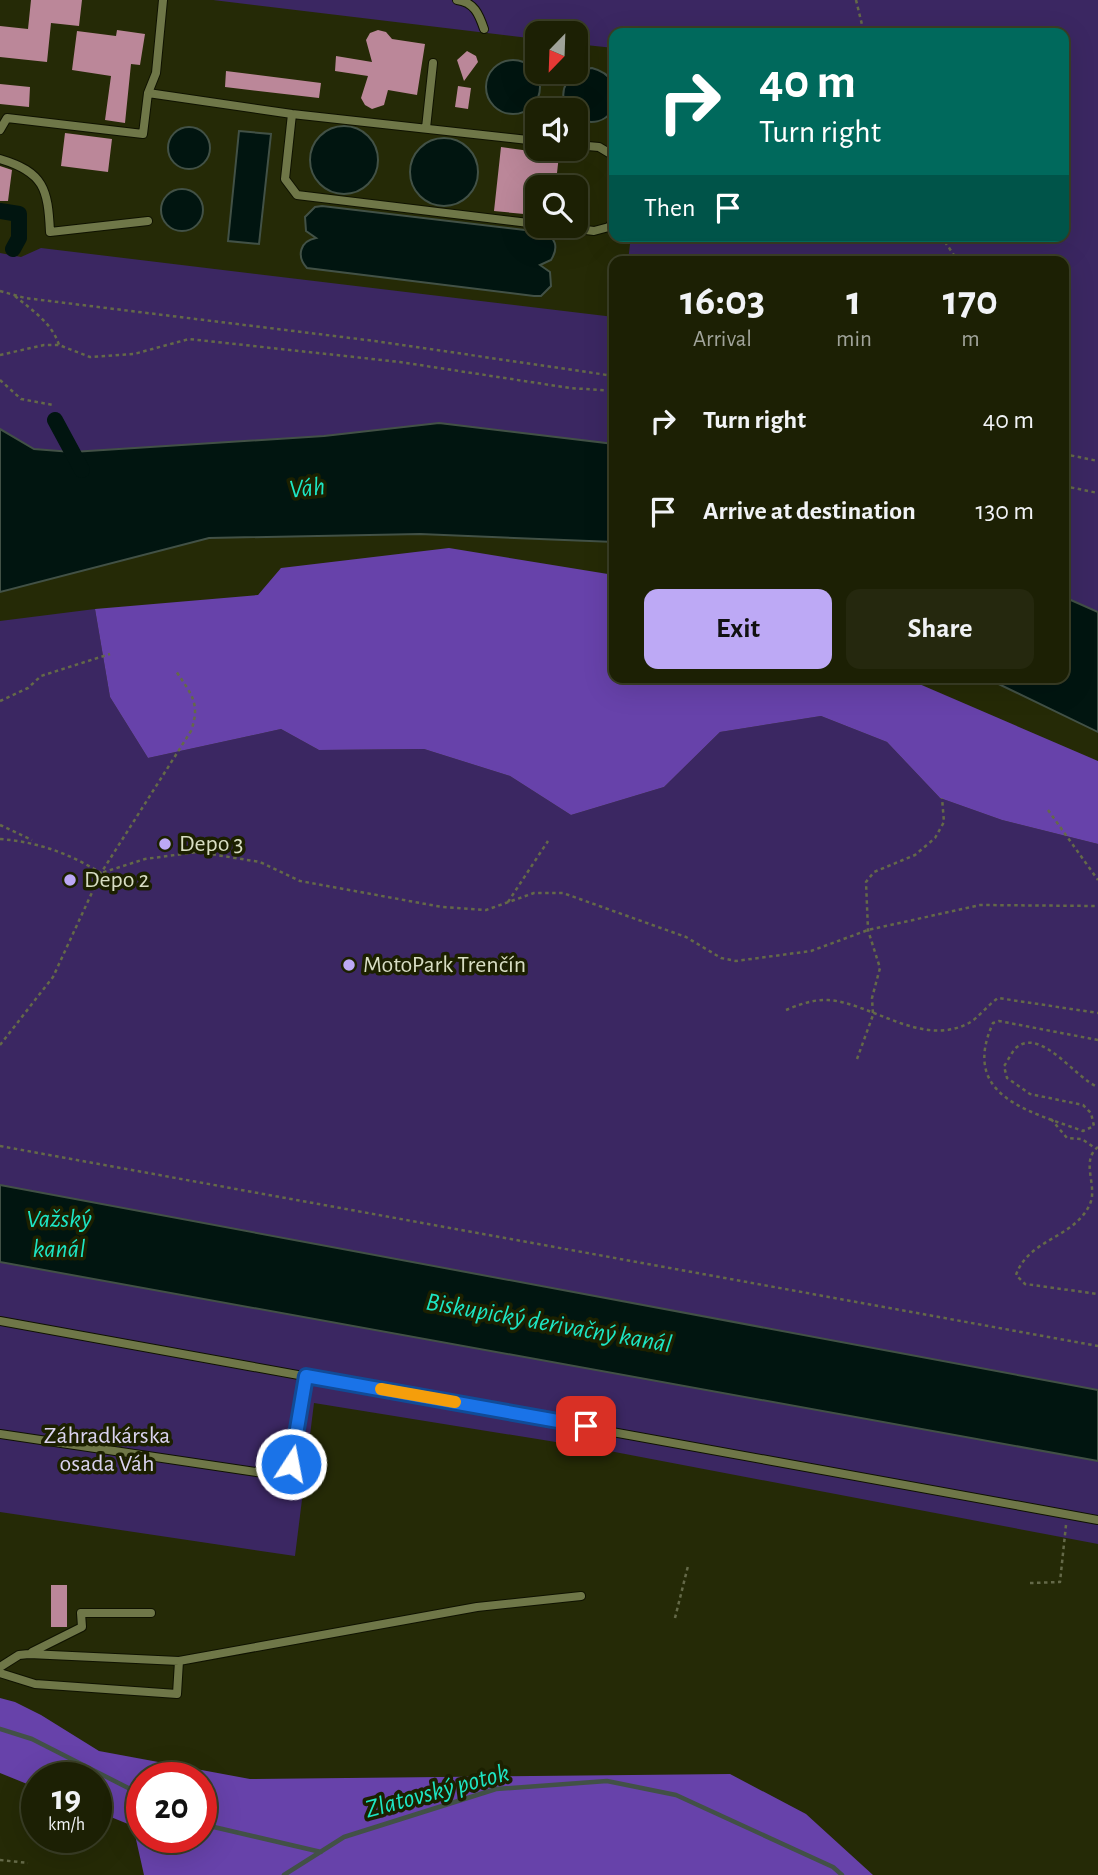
<!DOCTYPE html>
<meta charset="utf-8">
<style>
:root{--surface:#1c2004;--page:#25280e;--text:#f1f3f6;--muted:#a0a39a;--line:#3a3e26;--accent:#bda9f5}
body{margin:0;font-family:"Alegreya Sans",sans-serif;background:var(--page);color:var(--text);height:100vh;display:flex;flex-direction:column;font-size:26px;white-space:nowrap}
*{box-sizing:border-box;margin:0}
p{font-size:23px;color:var(--muted)}
.icon{flex:none;width:38px;height:38px;fill:none;stroke:currentColor;stroke-width:2;stroke-linecap:round;stroke-linejoin:round}
.map{position:relative;flex:1;overflow:hidden}
.details{position:absolute;left:609px;top:256px;width:460px;height:427px;display:flex;flex-direction:column;background:var(--surface);border-radius:14px;box-shadow:0 7px 28px #0002,0 0 0 2px var(--line)}
.details>*{flex:none}
.hud{position:absolute;left:609px;top:28px;width:460px;height:214px;border-radius:14px;box-shadow:0 7px 28px #0002,0 0 0 2px var(--line);background:#00695c;color:#fff;overflow:hidden}
.needle{width:46px;rotate:203deg}
.fabs{position:absolute;left:525px;top:21px;display:grid;gap:14px}
.fabs a{display:grid;place-items:center;width:63px;height:63px;border-radius:14px;background:var(--surface);box-shadow:0 7px 28px #0002,0 0 0 2px var(--line);font-size:35px}
.speed{position:absolute;left:21px;top:1762px;display:flex;gap:14px;font-size:35px;font-weight:700;text-align:center}
.speed>*{display:grid;place-content:center;width:91px;height:91px;border-radius:50%;background:var(--surface);box-shadow:0 7px 28px #0002,0 0 0 2px var(--line);line-height:1}
.speed small{font-size:18px;font-weight:400}
.speed .limit{border:10px solid #d22;background:#fff;color:#111}
.pin{position:absolute;display:grid;place-items:center;width:60px;height:60px;color:#fff;margin:-30px;border-radius:14px;box-shadow:0 4px 10px #0006}
.me{position:absolute;width:77px;margin:-38px;rotate:11deg;stroke-linejoin:round;filter:drop-shadow(0 0 5px #0008)}
.turn{display:flex;align-items:center;gap:24px;height:147px;padding:0 35px;font-size:32px}
.turn .icon{width:91px;height:91px;stroke-width:2.5}
.turn b{display:block;font-size:49px;line-height:60px}
.then{display:flex;align-items:center;height:66px;padding:0 35px;background:#0003;gap:14px;font-size:26px}
.eta{display:flex;justify-content:space-evenly;align-items:center;height:119px;text-align:center}
.eta b{font-size:42px;font-weight:700;line-height:49px}
.button{display:flex;gap:14px;margin-top:auto;padding:14px 35px}
.button a{flex:1;height:80px;border-radius:14px;background:var(--accent);color:#111;font-size:28px;font-weight:700;line-height:80px;text-align:center}
.button a+a{background:var(--page);color:var(--text)}
ul{padding:0;list-style:none}
li{display:flex;align-items:center;gap:21px;height:91px;padding:0 35px}
li div{flex:1}
li b{display:block;font-size:26px}
li em{font-style:normal}
.map>svg:first-child{display:block}
.green{fill:#3b2762}
.forest{fill:#6742aa;fill-rule:evenodd}
.water{fill:#011510;stroke:#425146;stroke-width:2}
.lines{fill:none;stroke-linecap:round;stroke-linejoin:round}
.stream{stroke:#425146;stroke-width:4.5}
.canal{stroke:#011510;stroke-width:16}
.building{fill:#bb8799}
.service-casing{stroke:#0f1200;stroke-width:10}
.path{stroke:#646948;stroke-width:2.5;stroke-dasharray:3.5 3.5;stroke-linecap:butt}
.service{stroke:#6f7748;stroke-width:8}
.route-casing{stroke:#114b97;stroke-width:18}
.route{stroke:#1a73e8;stroke-width:12}
.slow{stroke:#f59e0b;stroke-width:12}
.poi-dot{fill:#bda9f5;stroke:#1c2000;stroke-width:2.5}
.labels{text-anchor:middle;dominant-baseline:central;stroke-width:7;stroke-linejoin:round;paint-order:stroke}
.poi-label{font-size:24px;fill:#d8ddc3;stroke:#1c2000;text-anchor:start}
.park-label{font-size:24px;fill:#dad3ef;stroke:#1c2000}
.water-label{font-size:26px;font-style:italic;fill:#1de6c4;stroke:#1c2000}
</style>
<div class="map">
<svg width="1098" height="1875" viewBox="0 0 1098 1875">
<rect width="100%" height="100%" fill="#252a06"/>
<!-- green -->
<path class="green" d="M213,0H1098V612L1064,597V261H628L631,236H1064V33H614V48L576,44V33H537V39Z
M41,248L614,317V444L439,423L324,436L72,452L34,449L0,429V253L21,257Z
M95,609L110,697L148,758L281,729L319,750L424,749L510,776L571,815L664,787L720,732L821,716L887,742L940,798L1002,820L1098,844V1390L0,1185V621Z
M0,1262L1098,1461V1544L599,1449L314,1403L295,1556L0,1512Z"/>
<!-- forest -->
<path class="forest" d="M449,548L614,575V677H903L1098,761V844L1002,820L940,798L887,742L821,716L720,732L664,787L571,815L510,776L424,749L319,750L281,729L148,758L110,697L95,609L258,595L281,568Z
M0,1698L15,1702L41,1715L99,1751L250,1779L730,1774L806,1814L873,1875H144L133,1826L96,1811V1778H37V1788L0,1773ZM142,1778H201V1838H142Z"/>
<!-- water -->
<path class="water" d="M486 87a27 27 0 1 1 54 0a27 27 0 1 1-54 0Z
M592,68C615,74 614,87 614,108C605,123 591,125 576,118V110H568C556,90 569,70 592,68Z
M310 160a34 34 0 1 1 68 0a34 34 0 1 1-68 0Z
M168 148a21 21 0 1 1 42 0a21 21 0 1 1-42 0Z
M239,131L271,134L259,244L228,241Z
M410 172a34 34 0 1 1 68 0a34 34 0 1 1-68 0Z
M161 210a21 21 0 1 1 42 0a21 21 0 1 1-42 0Z
M322,206L542,232C556,237 559,247 551,260L540,265L550,272L551,286L541,296H534L307,268C296,256 300,241 316,238L306,231L305,217L315,207Z
M439,423L614,444V542L420,534L209,538L0,592V429L34,449L72,452L324,436Z
M1064,597L1098,612V732L984,677H1064Z
M0,1185L1098,1390V1461L0,1262Z"/>
<g class="lines">
<!-- stream -->
<path class="stream" d="M0,1729L32,1739L142,1795
M201,1824L321,1852
M284,1875L344,1837L496,1789L607,1781L676,1795L833,1867L842,1875"/>
<!-- canal -->
<path class="canal" d="M0,211L19,214V238L13,249
M55,420L82,470"/>
</g>
<!-- building -->
<path class="building" d="M31,0H82L79,26L51,23L47,62L0,57V26L28,29Z
M117,30L145,34L140,65L131,64L125,123L105,120L111,76L72,70L77,31L116,36Z
M378,30L386,32L392,39L425,44L417,95L388,90L384,105L372,109L365,105L361,98L368,76L335,71L336,56L372,62L366,40L370,33Z
M467,51L476,56L478,62L464,81L457,60Z
M226,71L321,83L319,98L225,87Z
M0,84L30,87L29,107L0,104Z
M458,86L471,88L468,109L455,107Z
M65,133L112,139L108,172L61,166Z
M501,147L559,155L556,182L527,179L524,214L494,211Z
M0,166L12,170L8,201H0Z
M51,1585H67V1627H51Z"/>
<g class="lines">
<!-- service casing -->
<g class="service-casing">
<path id="service" d="M163,0L156,73L148,93L292,114L537,141
M457,0C474,2 479,14 484,29
M292,114L285,179L297,195L537,224
M426,128L433,63
M0,130L7,118L143,134L148,93
M576,145L599,147L614,156
M0,159C44,172 48,189 50,232L148,221
M553,226L594,231L609,227L614,220
M0,1321L1098,1520
M0,1434L263,1473L283,1472L291,1464L306,1376
M32,1652L82,1627L81,1613H151
M0,1667L19,1655L29,1654L179,1661L477,1607L581,1596
M0,1673L35,1684L177,1694L179,1661"/>
</g>
<!-- path -->
<path class="path" d="M856,0L864,33
M941,236L958,261
M0,291L25,298L375,341L614,376
M15,296C33,311 52,323 59,345
M0,355L44,345H59L90,357L134,354L189,339L400,362L570,388L614,391
M0,380L21,399L53,405
M1064,454L1098,461
M1064,486L1098,493
M0,701L28,688L41,676L110,654
M1048,810L1098,880
M0,825L32,840
M0,839C38,842 68,853 101,873L191,731C201,703 191,694 176,671
M508,902L548,841
M786,1010C798,1005 814,999 828,1000C872,1003 922,1048 969,1023C979,1017 988,1005 998,998L1098,1013
M1098,1040L999,1021L993,1023C960,1096 1028,1111 1083,1131L1094,1126L1091,1113L1083,1105L1030,1094L1007,1078L1004,1066C1008,1061 1012,1051 1017,1047C1042,1028 1075,1078 1098,1087
M0,1045L53,977L101,873L145,859L198,852L260,862L300,881L442,907L486,910L534,893H563L686,937L721,958L736,961L811,951L868,930L980,905L1098,906
M857,1059L873,1015L872,998L880,968L868,930L866,882L874,872L915,855L935,838L944,822L942,798
M1051,1119L1067,1138L1082,1139L1095,1148
M0,1146L1098,1346
M1098,1147C1080,1161 1098,1186 1090,1204C1074,1239 1029,1238 1016,1275L1025,1284L1098,1294
M1030,1583L1060,1582L1066,1525
M675,1618L688,1566
M0,1860L28,1863"/>
<!-- service -->
<use href="#service" class="service"/>
</g>
<g class="lines">
<!-- route casing -->
<g class="route-casing">
<path id="route" d="M291,1464L306,1376L586,1426"/>
</g>
<!-- route -->
<use href="#route" class="route"/>
<!-- slow -->
<path class="slow" d="M381,1389L455,1402"/>
</g>
<!-- markers -->
<g class="poi-dot">
<circle cx="165" cy="844" r="7"/>
<circle cx="70" cy="880" r="7"/>
<circle cx="349" cy="965" r="7"/>
</g>
<g class="labels">
<!-- poi labels -->
<g class="poi-label">
<text x="179" y="844">Depo 3</text>
<text x="84" y="880">Depo 2</text>
<text x="363" y="965">MotoPark Trenčín</text>
</g>
<!-- park labels -->
<g class="park-label">
<text x="107" y="1436">Záhradkárska<tspan x="107" dy="28">osada Váh</tspan></text>
</g>
<!-- water labels -->
<g class="water-label">
<text transform="translate(307 488) rotate(-6)">Váh</text>
<text x="59" y="1219">Važský<tspan x="59" dy="30">kanál</tspan></text>
<text transform="translate(549 1323) rotate(10)">Biskupický derivačný kanál</text>
<text transform="translate(437 1791) rotate(-15)">Zlatovský potok</text>
</g>
</g>
</svg>
<div class="fabs">
<a><svg class="needle" viewBox="-14 -14 28 28"><path d="M0-13l5 13h-10z" fill="#e53935"/><path d="M0 13l5-13h-10z" fill="#a0a39a"/></svg></a>
<a><svg class="icon" aria-label="sound" viewBox="0 0 24 24"><path d="M4 9h4l5-4v14l-5-4H4zM17 9q2 3 0 6"/></svg></a>
<a><svg class="icon" aria-label="search" viewBox="0 0 24 24"><circle cx="10" cy="10" r="6"/><path d="M15 15l6 6"/></svg></a>
</div>
<div class="speed"><div>19<small>km/h</small></div><div class="limit">20</div></div>
<div class="pin" style="left:586px;top:1426px;background:#d93025"><svg class="icon" aria-label="arrive" viewBox="0 0 24 24"><path d="M6 21V4h12l-3 4 3 4H6"/></svg></div>
<svg class="me" style="left:291px;top:1464px" viewBox="-20 -20 40 40"><circle r="17" fill="#1a73e8" stroke="#fff" stroke-width="3"/><path d="M0-11L8 9 0 5-8 9z" fill="#fff"/></svg>
<div class="hud">
<div class="turn"><svg class="icon" aria-label="right" viewBox="0 0 24 24"><path d="M7 20v-9h11M14 6l5 5-5 5"/></svg><div><b>40 m</b>Turn right</div></div>
<div class="then">Then<svg class="icon" aria-label="arrive" viewBox="0 0 24 24"><path d="M6 21V4h12l-3 4 3 4H6"/></svg></div>
</div>
<section class="details">
<div class="eta">
<div><b>16:03</b><p>Arrival</p></div>
<div><b>1</b><p>min</p></div>
<div><b>170</b><p>m</p></div>
</div>
<ul>
<li><svg class="icon" aria-label="right" viewBox="0 0 24 24"><path d="M7 20v-9h11M14 6l5 5-5 5"/></svg><div><b>Turn right</b></div><em>40 m</em></li>
<li><svg class="icon" aria-label="arrive" viewBox="0 0 24 24"><path d="M6 21V4h12l-3 4 3 4H6"/></svg><div><b>Arrive at destination</b></div><em>130 m</em></li>
</ul>
<div class="button"><a>Exit</a><a>Share</a></div>
</section>
</div>
